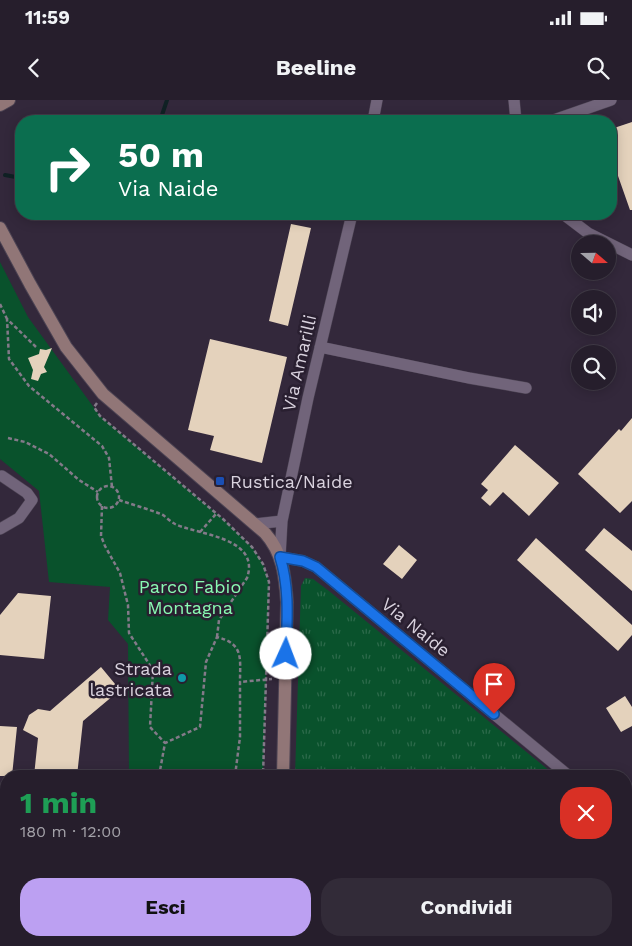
<!DOCTYPE html>
<html lang="it">
<meta charset="utf-8">
<style>
:root{--surface:#261e2c;--page:#322b38;--text:#f1f3f6;--muted:#a4a2a9;--line:#423c48;--accent:#bca0f2}
body{margin:0;font-family:"Work Sans",sans-serif;background:var(--page);color:var(--text);height:100vh;display:flex;flex-direction:column;font-size:19px;white-space:nowrap}
*{box-sizing:border-box;margin:0}
p{font-size:16px;color:var(--muted)}
.icon{flex:none;width:28px;height:28px;fill:none;stroke:currentColor;stroke-width:2;stroke-linecap:round;stroke-linejoin:round}
.map{position:relative;flex:1;overflow:hidden}
.drawer{position:absolute;left:0px;top:670px;width:632px;height:176px;display:flex;flex-direction:column;background:var(--surface);border-radius:20px 20px 0 0;box-shadow:0 2px 12px #0003,0 0 0 1px var(--line)}
.drawer>*{flex:none}
.banner{position:absolute;left:15px;top:15px;width:602px;height:105px;border-radius:20px;box-shadow:0 2px 12px #0003,0 0 0 1px var(--line);background:#0b6e4f;color:#fff;overflow:hidden}
.needle{width:32px;rotate:110deg}
.tools{position:absolute;left:571px;top:135px;display:grid;gap:10px}
.tools a{display:grid;place-items:center;width:45px;height:45px;border-radius:50%;background:var(--surface);box-shadow:0 2px 12px #0003,0 0 0 1px var(--line);font-size:25px}
.pin{position:absolute;display:grid;place-items:center;width:42px;height:42px;color:#fff;margin:-51px -21px;border-radius:50% 50% 50% 0;rotate:-45deg;box-shadow:0 0 5px #0007}
.pin .icon{rotate:45deg}
.me{position:absolute;width:55px;margin:-28px;rotate:2deg;stroke-linejoin:round;filter:drop-shadow(0 0 4px #0008)}
.turn{display:flex;align-items:center;gap:18px;height:105px;padding:0 20px;font-size:22px}
.turn .icon{width:65px;height:65px;stroke-width:2.5}
.turn b{display:block;font-size:35px;line-height:42px}
.round{display:grid;place-items:center;flex:none;width:52px;height:52px;border-radius:20px;background:var(--page)}
.head{display:flex;align-items:center;justify-content:space-between;height:85px;padding:0 20px}
h1{font-size:30px;font-weight:700;line-height:38px;color:#1e9e55}
.primary-button{display:flex;gap:10px;margin-top:auto;padding:10px 20px}
.primary-button a{flex:1;height:58px;border-radius:20px;background:var(--accent);color:#111;font-size:20px;font-weight:700;line-height:58px;text-align:center}
.primary-button a+a{background:var(--page);color:var(--text)}
.status{display:flex;justify-content:space-between;align-items:center;height:35px;padding:0 25px;background:var(--surface);direction:ltr}
.status svg{height:14px;fill:currentColor}
header{display:flex;justify-content:space-between;align-items:center;height:65px;padding:0 20px;background:var(--surface);font-size:22px;font-weight:700}
.map>svg:first-child{display:block}
.grass{fill:url(#grass-tufts)}
.park{fill:#09522c}
.lines{fill:none;stroke-linecap:round;stroke-linejoin:round}
.stream{stroke:#102124;stroke-width:4}
.building{fill:#e4d2bc}
.street-casing{stroke:#4c4353;stroke-width:12}
.secondary-casing{stroke:#4c4353;stroke-width:14}
.path{stroke:#837a89;stroke-width:2.5;stroke-dasharray:4 2.5;stroke-linecap:butt}
.street{stroke:#71647a;stroke-width:11}
.secondary{stroke:#917677;stroke-width:12}
.route-casing{stroke:#114b97;stroke-width:12}
.route{stroke:#1a73e8;stroke-width:9}
.transit-dot{fill:#1a4fb4;stroke:#291f30;stroke-width:2}
.culture-dot{fill:#0f9aa8;stroke:#291f30;stroke-width:2}
.labels{text-anchor:middle;dominant-baseline:central;stroke-width:5;stroke-linejoin:round;paint-order:stroke}
.street-label{font-size:18px;fill:#d9d2de;stroke:#291f30}
.poi-label{font-size:18px;fill:#d9d2de;stroke:#291f30;text-anchor:start}
.park-label{font-size:18px;fill:#89fab2;stroke:#291f30}
</style>
<div class="status"><b>11:59</b><svg viewBox="0 0 49 12"><path d="M0 12V9h3v3zM5 12V6h3v6zM10 12V3h3v9zM15 12V0h3v12zM26 1h20v11H26zM47 4h2v5h-2z"/></svg></div>
<header><svg class="icon" aria-label="back" viewBox="0 0 24 24"><path d="M15 5l-7 7 7 7"/></svg>Beeline<svg class="icon" aria-label="search" viewBox="0 0 24 24"><circle cx="10" cy="10" r="6"/><path d="M15 15l6 6"/></svg></header>
<div class="map">
<svg width="632" height="846" viewBox="0 0 632 846">
<defs>
<pattern id="grass-tufts" width="24" height="20" patternUnits="userSpaceOnUse" patternTransform="scale(1.25)"><rect width="24" height="20" fill="#09522c"/><path d="M3 7l-1-3M5 7V3M7 7l1-3M15 17l-1-3M17 17v-4M19 17l1-3" fill="none" stroke="#2c6a4a"/></pattern>
</defs>
<rect width="100%" height="100%" fill="#33283b"/>
<!-- grass -->
<path class="grass" d="M305,478L313,479L329,491L556,676H295L301,486Z
M626,737L632,743V846H537V840H626Z"/>
<!-- park -->
<path class="park" d="M0,162L28,217L100,316L223,419L252,447L263,464L269,482L263,676H129L128,544L108,520L110,487L49,482L39,391L0,359Z
M44,840H85L84,846H43Z
M129,840H254L253,846H129Z"/>
<g class="lines">
<!-- stream -->
<path class="stream" d="M160,21L167,0
M5,75L21,78"/>
</g>
<!-- building -->
<path class="building" d="M632,22V110H630L611,56V29Z
M291,124L311,128L288,226L269,221Z
M210,239L287,257L262,363L210,350L214,336L188,330Z
M52,248L44,267L47,272L41,274L38,281L31,279L33,270L28,258L39,254L40,249L46,250Z
M632,318V401L620,413L578,374L619,329L621,331Z
M515,345L559,383L529,416L503,392L490,406L481,398L488,390L481,384Z
M604,428L632,451V491L585,450Z
M536,438L632,525V535L618,551L517,460Z
M399,445L417,460L402,479L383,464Z
M18,493L51,496L44,559L0,555V515Z
M101,567L120,590L83,621L77,676H34L38,638L23,630L29,615L38,609L50,611Z
M625,596L632,607V626L621,632L606,608Z
M0,626L17,627L12,676H0Z"/>
<g class="lines">
<!-- street casing -->
<g class="street-casing">
<path id="street" d="M514,0L516,21
M373,21L377,0
M551,21L611,0
M563,114L588,133L632,155
M320,247L469,278L526,288
M282,421L308,298L352,114
M255,424L282,421L280,457L303,461L316,467L569,676
M0,429L19,418L32,400L27,393L2,376
M626,726L632,731"/>
</g>
<!-- secondary casing -->
<g class="secondary-casing">
<path id="secondary" d="M0,5L9,0
M0,128L30,184L66,247L103,294L265,433C283,453 285,476 287,502L283,676
M276,846V840"/>
</g>
<!-- path -->
<path class="path" d="M0,204L7,219
M36,247L7,219L9,259L29,286L102,346L109,358L112,387
M97,303L94,307L100,316L223,419L252,447L263,464L269,482L263,676
M8,338L25,342L49,354L79,380L98,392
M97 397a11 11 0 1 1 22 0a11 11 0 1 1-22 0Z
M119,400C133,405 149,409 163,415C167,418 171,422 175,424C198,435 261,437 247,478L219,520L217,537
M102,406L101,436L105,446L120,473L128,505L129,533L153,570L150,627L165,643
M200,432L216,414
M159,676L165,643L200,627L206,562L217,537C244,544 240,558 240,582
M235,676L240,637V582L272,579
M137,840V846
M223,846L228,840
M253,846L254,840"/>
<!-- street -->
<use href="#street" class="street"/>
<!-- secondary -->
<use href="#secondary" class="secondary"/>
</g>
<g class="lines">
<!-- route casing -->
<g class="route-casing">
<path id="route" d="M286,554C287,522 290,489 280,457L303,461L316,467L494,614"/>
</g>
<!-- route -->
<use href="#route" class="route"/>
</g>
<!-- markers -->
<rect class="transit-dot" x="215" y="376" width="10" height="10" rx="2.5"/>
<circle class="culture-dot" cx="182" cy="578" r="5"/>
<g class="labels">
<!-- street labels -->
<g class="street-label">
<text transform="translate(299 263) rotate(-77)">Via Amarilli</text>
<text transform="translate(416 527) rotate(39)">Via Naide</text>
</g>
<!-- poi labels -->
<g class="poi-label">
<text x="230" y="381">Rustica/Naide</text>
<text x="172" y="568" text-anchor="end">Strada<tspan x="172" dy="21">lastricata</tspan></text>
</g>
<!-- park labels -->
<g class="park-label">
<text x="190" y="486">Parco Fabio<tspan x="190" dy="21">Montagna</tspan></text>
</g>
</g>
</svg>
<div class="tools">
<a><svg class="needle" viewBox="-14 -14 28 28"><path d="M0-13l5 13h-10z" fill="#e53935"/><path d="M0 13l5-13h-10z" fill="#a4a2a9"/></svg></a>
<a><svg class="icon" aria-label="sound" viewBox="0 0 24 24"><path d="M4 9h4l5-4v14l-5-4H4zM17 9q2 3 0 6"/></svg></a>
<a><svg class="icon" aria-label="search" viewBox="0 0 24 24"><circle cx="10" cy="10" r="6"/><path d="M15 15l6 6"/></svg></a>
</div>
<div class="pin" style="left:494px;top:614px;background:#d93025"><svg class="icon" aria-label="arrive" viewBox="0 0 24 24"><path d="M6 21V4h12l-3 4 3 4H6"/></svg></div>
<svg class="me" style="left:286px;top:554px" viewBox="-20 -20 40 40"><circle r="19" fill="#fff"/><path d="M0-13L10 11 0 6-10 11z" fill="#1a73e8"/></svg>
<div class="banner">
<div class="turn"><svg class="icon" aria-label="right" viewBox="0 0 24 24"><path d="M7 20v-9h11M14 6l5 5-5 5"/></svg><div><b>50 m</b>Via Naide</div></div>
</div>
<section class="drawer">
<div class="head"><div><h1>1 min</h1><p>180 m · 12:00</p></div><a class="round" style="background:#d93025;color:#fff"><svg class="icon" aria-label="close" viewBox="0 0 24 24"><path d="M6 6l12 12M18 6L6 18"/></svg></a></div>
<div class="primary-button"><a>Esci</a><a>Condividi</a></div>
</section>
</div>
